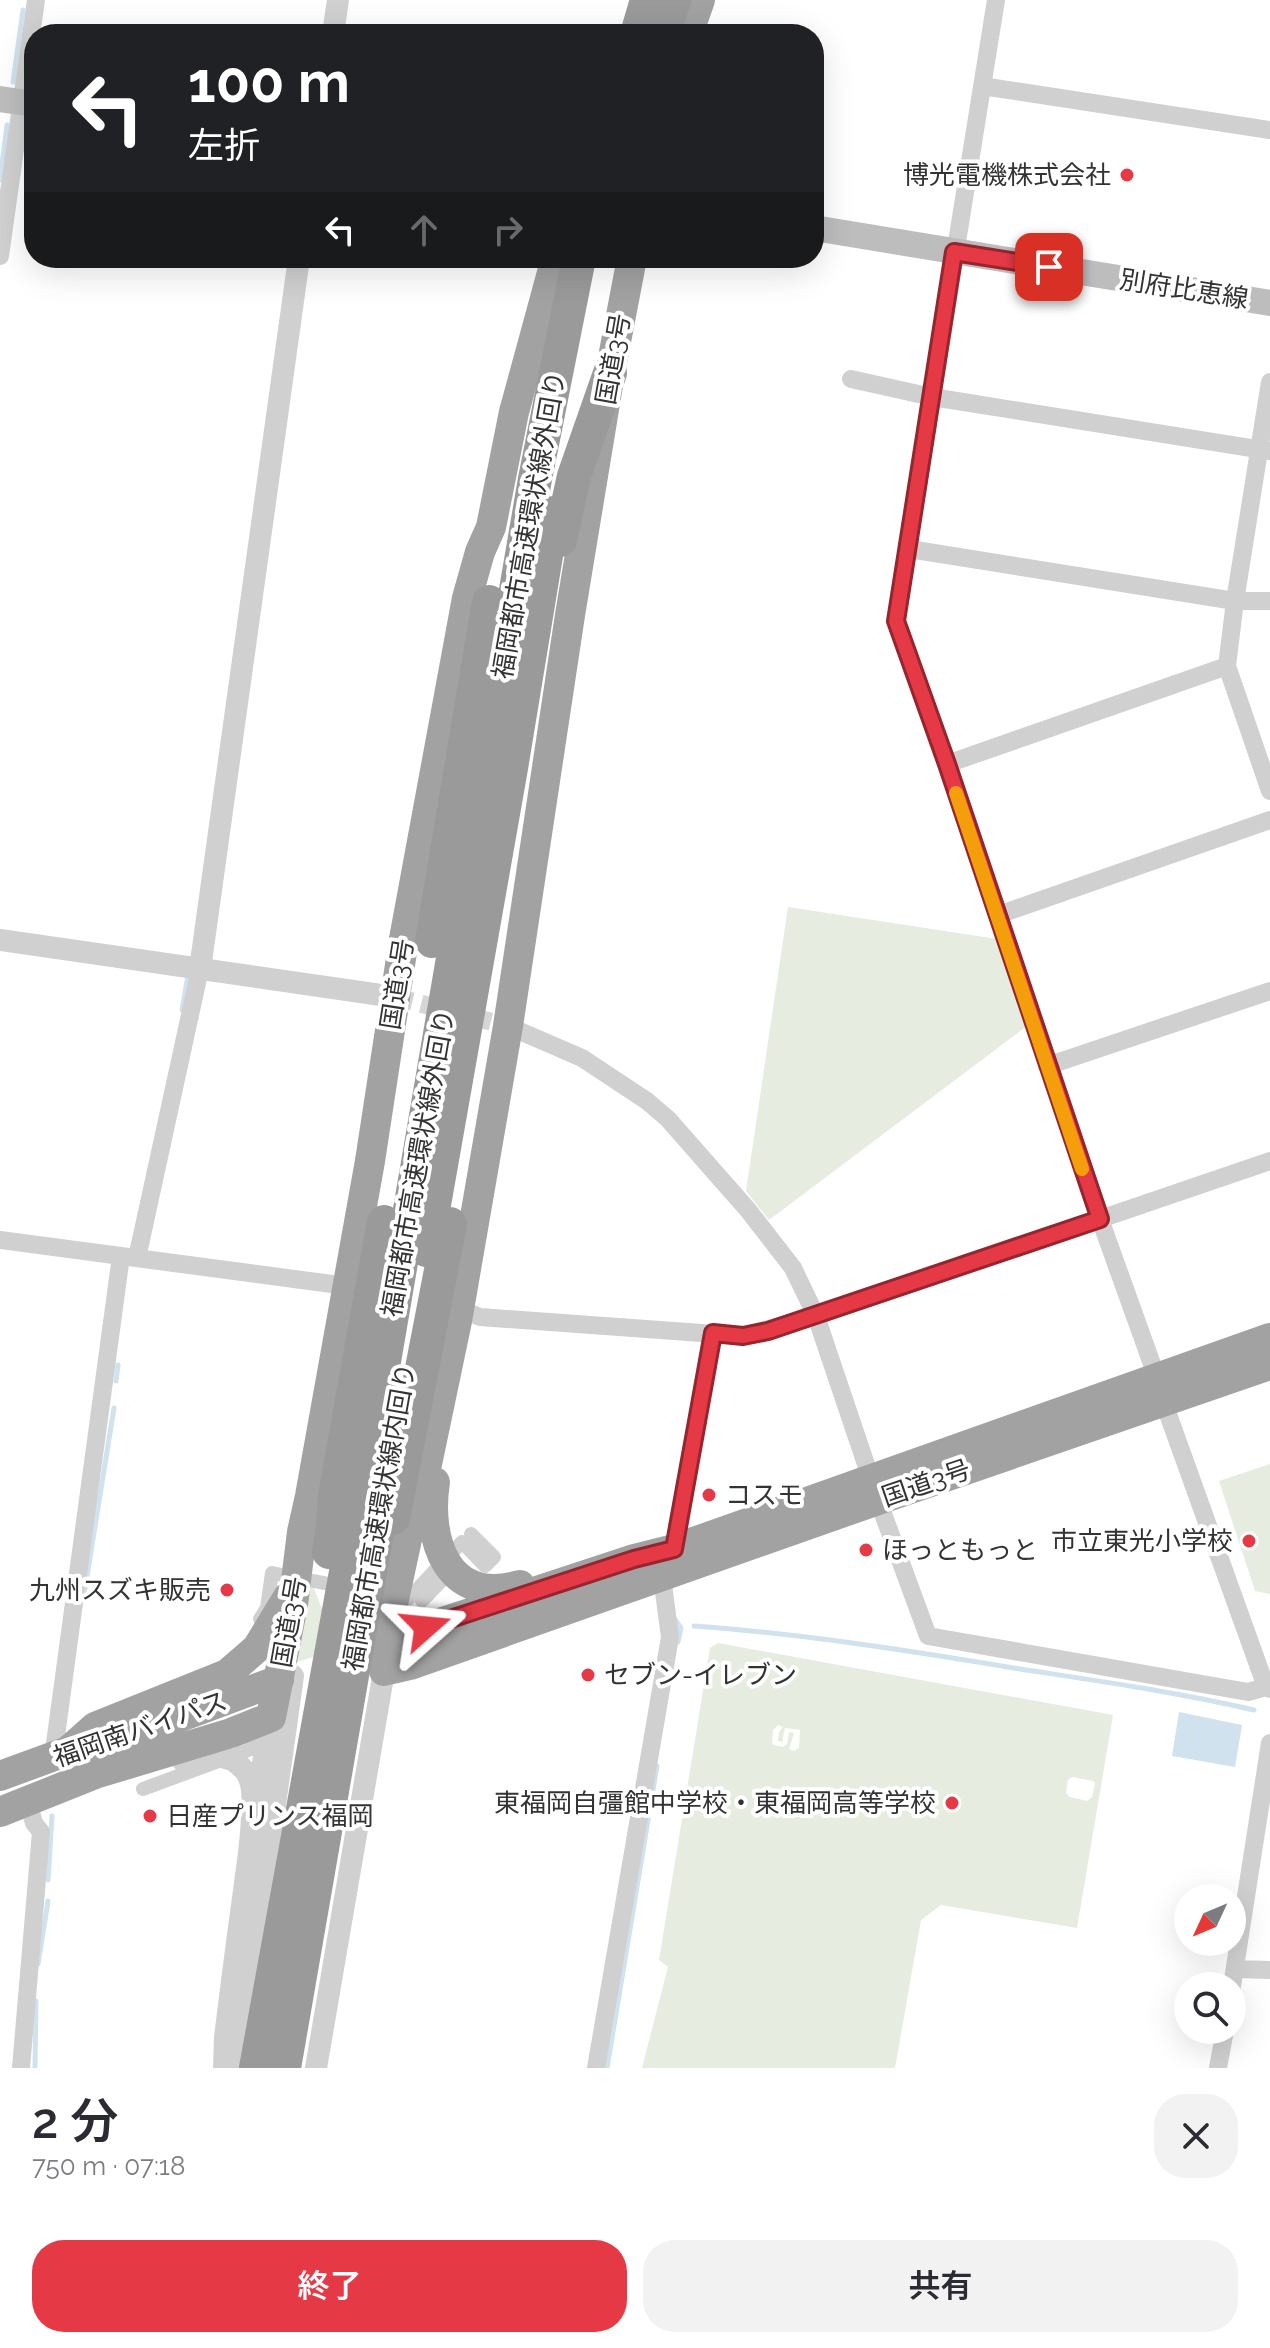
<!DOCTYPE html>
<html lang="ja">
<meta charset="utf-8">
<style>
:root{--surface:#fff;--page:#f2f2f3;--text:#2b2b33;--muted:#7c7c81;--accent:#e63946}
body{margin:0;font-family:Raleway,"Noto Sans JP",sans-serif;background:var(--page);color:var(--text);height:100vh;display:flex;flex-direction:column;font-size:30px;white-space:nowrap}
*{box-sizing:border-box;margin:0}
p{font-size:26px;color:var(--muted)}
.icon{flex:none;width:44px;height:44px;fill:none;stroke:currentColor;stroke-width:2;stroke-linecap:round;stroke-linejoin:round}
.map{position:relative;height:2068px;overflow:hidden}
.details{display:flex;flex-direction:column;background:var(--surface);flex:1}
.details>*{flex:none}
.banner{position:absolute;left:24px;top:24px;width:800px;height:244px;border-radius:32px;box-shadow:0 8px 32px #0002;background:#202124;color:#fff;overflow:hidden}
.needle{width:52px;rotate:226deg}
.tools{position:absolute;left:1174px;top:1884px;display:grid;gap:16px}
.tools a{display:grid;place-items:center;width:72px;height:72px;border-radius:50%;background:var(--surface);box-shadow:0 8px 32px #0002;font-size:40px}
.pin{position:absolute;display:grid;place-items:center;width:68px;height:68px;color:#fff;margin:-34px;border-radius:16px;box-shadow:0 4px 12px #0006}
.me{position:absolute;width:88px;margin:-44px;rotate:72deg;stroke-linejoin:round;filter:drop-shadow(0 0 6px #0008)}
.turn{display:flex;align-items:center;gap:28px;height:168px;padding:0 32px;font-size:36px}
.turn .icon{width:104px;height:104px;stroke-width:2.5}
.turn b{display:block;font-size:56px;line-height:68px}
.lanes{display:flex;align-items:center;height:76px;padding:0 32px;background:#0003;justify-content:center;gap:40px;direction:ltr}
.lanes .off{opacity:.35}
.round{display:grid;place-items:center;flex:none;width:84px;height:84px;border-radius:32px;background:var(--page)}
.overview{display:flex;align-items:center;justify-content:space-between;height:136px;padding:0 32px}
h1{font-size:48px;font-weight:600;line-height:60px}
.button{display:flex;gap:16px;margin-top:auto;padding:16px 32px}
.button a{flex:1;height:92px;border-radius:32px;background:var(--accent);color:#fff;font-size:32px;font-weight:600;line-height:92px;text-align:center}
.button a+a{background:var(--page);color:var(--text)}
.map>svg:first-child{display:block}
.green{fill:#e6ecdf;fill-rule:evenodd}
.water{fill:#cfe2ee}
.lines{fill:none;stroke-linecap:round;stroke-linejoin:round}
.stream{stroke:#cfe2ee;stroke-width:5}
.minor-tunnel{stroke:#d6d6d6;stroke-width:18;stroke-dasharray:18 9;stroke-linecap:butt}
.pedestrian{stroke:#d0d0d0;stroke-width:14}
.minor{stroke:#d0d0d0;stroke-width:18}
.tertiary{stroke:#d0d0d0;stroke-width:22}
.secondary{stroke:#bdbdbd;stroke-width:26}
.trunk{stroke:#a2a2a2;stroke-width:30}
.motorway{stroke:#9a9a9a;stroke-width:34}
.route-casing{stroke:#96252e;stroke-width:20}
.route{stroke:#e63946;stroke-width:14}
.slow{stroke:#f59e0b;stroke-width:14}
.poi-dot{fill:#e63946;stroke:#fff;stroke-width:3}
.labels{text-anchor:middle;dominant-baseline:central;stroke-width:8;stroke-linejoin:round;paint-order:stroke}
.poi-label{font-size:26px;fill:#333;stroke:#fff;text-anchor:end}
.street-label{font-size:26px;fill:#333;stroke:#fff}
</style>
<div class="map">
<svg width="1270" height="2068" viewBox="0 0 1270 2068">
<rect width="100%" height="100%" fill="#fff"/>
<!-- green -->
<path class="green" d="M788,907L997,939L1027,1026L769,1220L746,1191Z
M1270,1464V1594L1255,1591L1219,1481Z
M310,1578L320,1604L342,1648L291,1664Z
M718,1643L1113,1715L1077,1928L941,1905L921,1920L895,2068H642L668,1967L659,1960L710,1648ZM778,1725L783,1727L779,1732L778,1741L782,1742L785,1728L800,1730L799,1748L794,1751L789,1749L794,1733L789,1732L787,1744L783,1747L774,1745L772,1743L773,1730ZM1072,1777L1093,1781L1095,1784L1092,1797L1087,1801L1070,1797L1066,1793L1068,1780Z"/>
<!-- water -->
<path class="water" d="M1179,1712L1242,1725L1235,1767L1172,1756Z"/>
<g class="lines">
<!-- stream -->
<path class="stream" d="M13,82L23,10
M0,180L7,125
M182,1010L188,975
M116,1381L118,1365
M83,1601L114,1408
M674,1618L681,1628L678,1642
M694,1626C803,1634 912,1651 1020,1669C1098,1681 1177,1692 1254,1710
M48,1880L52,1816
M38,1964L48,1901
M35,2068L36,2001
M607,2068L657,1766"/>
<!-- minor-tunnel -->
<path class="minor-tunnel" d="M395,997L508,1026"/>
<!-- pedestrian -->
<path class="pedestrian" d="M393,1596L408,1599L462,1542L485,1566L494,1557L471,1534
M422,1601L444,1578L436,1570
M260,1619L267,1608L272,1573L345,1587
M143,1789L251,1749L257,1725"/>
<!-- minor -->
<path class="minor" d="M996,0L896,621L947,764L1100,1219L1157,1378
M982,86L1270,130
M0,256L36,0
M851,379L932,397L1270,451
M1270,382L1235,601L1227,666L1270,791
M909,549L1235,601H1270
M947,764L1227,666
M998,915L1270,820
M508,1026L582,1058L647,1101L668,1119L748,1210L793,1268L816,1316L878,1500L928,1636L1248,1692L1266,1687
M1047,1066L1270,991
M0,1240L347,1286
M137,1258L200,969
M460,1309L480,1317L743,1336L816,1316L1270,1161
M1164,1403L1266,1687L1270,1689
M674,1549L713,1333
M53,1758L121,1256
M1235,1969L1270,1970
M1232,1986L1270,1743
M21,2068L41,1832L34,1823L28,1802
M596,2068L670,1637L662,1577
M1218,2068L1225,2030"/>
<!-- tertiary -->
<path class="tertiary" d="M333,34L338,0
M0,940L395,997
M200,969L299,258
M183,1761C204,1754 229,1751 245,1771C253,1781 253,1800 252,1812C252,1839 247,1865 244,1891C237,1940 231,1989 225,2037L224,2068
M257,1797L271,1717
M238,2068L293,1676
M316,2068L384,1671"/>
<!-- secondary -->
<path class="secondary" d="M0,99L34,104
M814,228L1270,303"/>
<!-- trunk -->
<path class="trunk" d="M688,34L700,0
M632,258L610,373L570,615L508,1026L457,1321L422,1488L407,1539L385,1641L384,1671L410,1665L878,1500L1270,1365
M435,1482C426,1540 447,1606 520,1585
M385,1641L634,1559L674,1549L1270,1338
M68,1751L95,1727L227,1674L257,1648L288,1597
M0,1776L68,1751L167,1722L279,1680
M0,1812L95,1774L231,1733L271,1717L293,1605L302,1532L310,1496L370,1161L404,939L467,598L480,552L491,527L514,412L556,258"/>
<!-- motorway -->
<path class="motorway" d="M637,34L647,0
M663,34L674,0
M560,540L574,476L610,373
M432,941L489,602
M426,1250L511,768L553,513
M393,1518L450,1224
M329,1552L333,1526L335,1496L384,1222
M256,2068L381,1379L535,479L579,258
M284,2068L384,1491"/>
</g>
<g class="lines">
<!-- route casing -->
<g class="route-casing">
<path id="route" d="M426,1627L634,1559L674,1549L713,1333L743,1336L768,1331L1100,1219L947,764L896,621L954,252L1049,267"/>
</g>
<!-- route -->
<use href="#route" class="route"/>
<!-- slow -->
<path class="slow" d="M956,793L1082,1169"/>
</g>
<!-- markers -->
<g class="poi-dot">
<circle cx="1127" cy="175" r="8"/>
<circle cx="709" cy="1495" r="8"/>
<circle cx="1249" cy="1541" r="8"/>
<circle cx="866" cy="1550" r="8"/>
<circle cx="227" cy="1590" r="8"/>
<circle cx="588" cy="1675" r="8"/>
<circle cx="952" cy="1803" r="8"/>
<circle cx="150" cy="1816" r="8"/>
</g>
<g class="labels">
<!-- poi labels -->
<g class="poi-label">
<text x="1111" y="175">博光電機株式会社</text>
<text x="725" y="1495" text-anchor="start">コスモ</text>
<text x="1233" y="1541">市立東光小学校</text>
<text x="882" y="1550" text-anchor="start">ほっともっと</text>
<text x="211" y="1590">九州スズキ販売</text>
<text x="604" y="1675" text-anchor="start">セブン-イレブン</text>
<text x="936" y="1803">東福岡自彊館中学校・東福岡高等学校</text>
<text x="166" y="1816" text-anchor="start">日産プリンス福岡</text>
</g>
<!-- street labels -->
<g class="street-label">
<text transform="translate(1184 289) rotate(9)">別府比恵線</text>
<text transform="translate(613 359) rotate(-80)">国道3号</text>
<text transform="translate(529 525) rotate(-80)">福岡都市高速環状線外回り</text>
<text transform="translate(397 984) rotate(-81)">国道3号</text>
<text transform="translate(418 1163) rotate(-80)">福岡都市高速環状線外回り</text>
<text transform="translate(926 1483) rotate(-19)">国道3号</text>
<text transform="translate(379 1517) rotate(-80)">福岡都市高速環状線内回り</text>
<text transform="translate(289 1622) rotate(-80)">国道3号</text>
<text transform="translate(140 1729) rotate(-19)">福岡南バイパス</text>
</g>
</g>
</svg>
<div class="tools">
<a><svg class="needle" viewBox="-14 -14 28 28"><path d="M0-13l5 13h-10z" fill="#e53935"/><path d="M0 13l5-13h-10z" fill="#7c7c81"/></svg></a>
<a><svg class="icon" aria-label="search" viewBox="0 0 24 24"><circle cx="10" cy="10" r="6"/><path d="M15 15l6 6"/></svg></a>
</div>
<div class="pin" style="left:1049px;top:267px;background:#d93025"><svg class="icon" aria-label="arrive" viewBox="0 0 24 24"><path d="M6 21V4h12l-3 4 3 4H6"/></svg></div>
<svg class="me" style="left:426px;top:1627px" viewBox="-20 -20 40 40"><path d="M0-17L14 15 0 8-14 15z" fill="#e63946" stroke="#fff" stroke-width="4"/></svg>
<div class="banner">
<div class="turn"><svg class="icon" aria-label="left" viewBox="0 0 24 24"><path d="M17 20v-9H6M10 6l-5 5 5 5"/></svg><div><b>100 m</b>左折</div></div>
<div class="lanes"><svg class="icon" aria-label="left" viewBox="0 0 24 24"><path d="M17 20v-9H6M10 6l-5 5 5 5"/></svg><svg class="icon off" aria-label="ahead" viewBox="0 0 24 24"><path d="M12 20V5M6 11l6-6 6 6"/></svg><svg class="icon off" aria-label="right" viewBox="0 0 24 24"><path d="M7 20v-9h11M14 6l5 5-5 5"/></svg></div>
</div>
</div>
<section class="details">
<div class="overview"><div><h1>2 分</h1><p>750 m · 07:18</p></div><a class="round"><svg class="icon" aria-label="close" viewBox="0 0 24 24"><path d="M6 6l12 12M18 6L6 18"/></svg></a></div>
<div class="button"><a>終了</a><a>共有</a></div>
</section>
